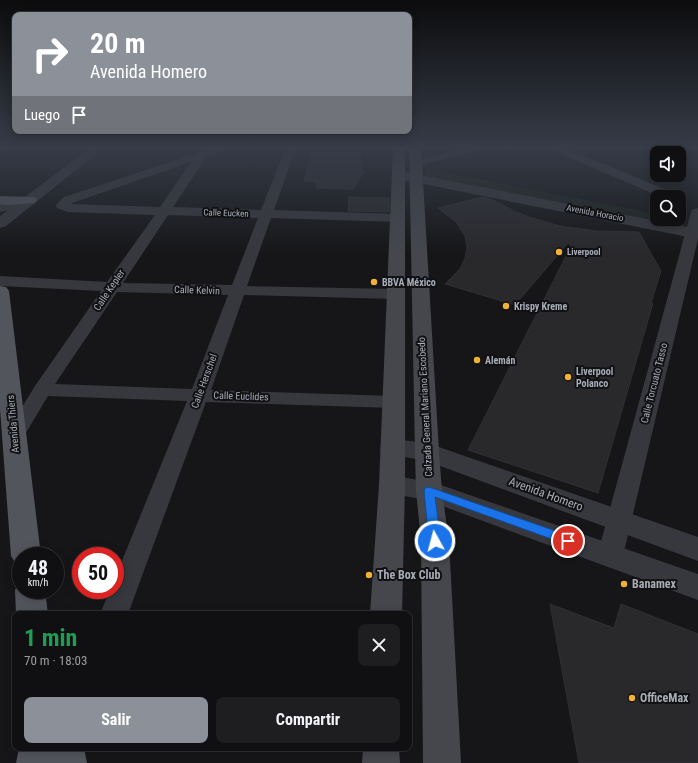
<!DOCTYPE html>
<html lang="es">
<meta charset="utf-8">
<style>
:root{--surface:#101012;--page:#1e1e20;--text:#f1f3f6;--muted:#9c9d9f;--line:#303032;--accent:#8c9099}
body{margin:0;font-family:"Roboto Condensed",sans-serif;background:var(--page);color:var(--text);height:100vh;display:flex;flex-direction:column;font-size:15px;white-space:nowrap}
*{box-sizing:border-box;margin:0}
p{font-size:13px;color:var(--muted)}
.icon{flex:none;width:22px;height:22px;fill:none;stroke:currentColor;stroke-width:2;stroke-linecap:round;stroke-linejoin:round}
.map{position:relative;flex:1;overflow:hidden}
.side{position:absolute;left:12px;top:611px;width:400px;height:140px;display:flex;flex-direction:column;background:var(--surface);border-radius:8px;box-shadow:0 2px 10px #0003,0 0 0 1px var(--line)}
.side>*{flex:none}
.hud{position:absolute;left:12px;top:12px;width:400px;height:122px;border-radius:8px;box-shadow:0 2px 10px #0003,0 0 0 1px var(--line);background:#8c9099;color:#fff;overflow:hidden}
.buttons{position:absolute;left:650px;top:146px;display:grid;gap:8px}
.buttons a{display:grid;place-items:center;width:36px;height:36px;border-radius:8px;background:var(--surface);box-shadow:0 2px 10px #0003,0 0 0 1px var(--line);font-size:20px}
.speed{position:absolute;left:12px;top:547px;display:flex;gap:8px;font-size:20px;font-weight:700;text-align:center}
.speed>*{display:grid;place-content:center;width:52px;height:52px;border-radius:50%;background:var(--surface);box-shadow:0 2px 10px #0003,0 0 0 1px var(--line);line-height:1}
.speed small{font-size:10px;font-weight:400}
.speed .limit{border:6px solid #d22;background:#fff;color:#111}
.pin{position:absolute;display:grid;place-items:center;width:34px;height:34px;color:#fff;margin:-17px;border:2px solid #fff;border-radius:50%;box-shadow:0 1px 4px #0007}
.me{position:absolute;width:44px;margin:-22px;rotate:353deg;stroke-linejoin:round;filter:drop-shadow(0 0 3px #0008)}
.turn{display:flex;align-items:center;gap:14px;height:84px;padding:0 12px;font-size:18px}
.turn .icon{width:52px;height:52px;stroke-width:2.5}
.turn b{display:block;font-size:28px;line-height:34px}
.then{display:flex;align-items:center;height:38px;padding:0 12px;background:#0003;gap:8px;font-size:15px}
.round{display:grid;place-items:center;flex:none;width:42px;height:42px;border-radius:8px;background:var(--page)}
.summary{display:flex;align-items:center;justify-content:space-between;height:68px;padding:0 12px}
h1{font-size:24px;font-weight:700;line-height:30px;color:#1e9e55}
.button{display:flex;gap:8px;margin-top:auto;padding:8px 12px}
.button a{flex:1;height:46px;border-radius:8px;background:var(--accent);color:#fff;font-size:16px;font-weight:700;line-height:46px;text-align:center}
.button a+a{background:var(--page);color:var(--text)}
.map>svg:first-child{display:block}
.green{fill:#1c231d}
.building{fill:#29292c;stroke:#303034}
.lines{fill:none;stroke-linecap:round;stroke-linejoin:round}
.minor{fill:#37383d;fill-rule:evenodd}
.tertiary{fill:#37383d;fill-rule:evenodd}
.secondary{fill:#45474d;fill-rule:evenodd}
.primary{fill:#53555c;fill-rule:evenodd}
.route{fill:#1a73e8;stroke:#114b97}
.poi-dot{fill:#f2b134;stroke:#111113;stroke-width:1.5}
.labels{text-anchor:middle;dominant-baseline:central;stroke-width:4;stroke-linejoin:round;paint-order:stroke}
.far-street-label{font-size:9px;fill:#a8adb8;stroke:#111113}
.far-poi-label{font-size:9px;font-weight:bold;fill:#a8adb8;stroke:#111113;text-anchor:start}
.poi-label{font-size:10px;font-weight:bold;fill:#a8adb8;stroke:#111113;text-anchor:start}
.street-label{font-size:10px;fill:#a8adb8;stroke:#111113}
.near-street-label{font-size:12px;fill:#a8adb8;stroke:#111113}
.near-poi-label{font-size:12px;font-weight:bold;fill:#a8adb8;stroke:#111113;text-anchor:start}
</style>
<div class="map">
<svg width="698" height="763" viewBox="0 0 698 763">
<rect width="100%" height="100%" fill="#161618"/>
<!-- green -->
<path class="green" d="M426,169L657,214V219H671L668,225L425,177Z"/>
<!-- building -->
<path class="building" d="M314,147H324L325,152L360,153L362,165L360,171H364L353,189L317,188L315,182L304,181Z
M349,197L389,198V212L348,211Z
M483,197L491,199L516,212L532,218L560,226L596,231L639,232L661,271L651,303H653L598,493L468,450L571,246L568,243L515,305L445,284L460,269L465,258L467,247L465,236L456,222L438,208Z
M550,604L614,628L621,604L698,634V763H579Z"/>
<g class="lines">
<!-- minor -->
<path class="minor" d="M0,147H9L4,152L0,153Z
M214,147H230L229,149L206,157L173,207L261,210L286,147H296L274,210L398,214L403,215L405,218L403,221L398,222L271,218L247,286L395,289L401,291L403,294L401,297L395,299L244,295L211,390L393,396L400,398L403,402L400,406L393,408L206,402L128,614H100L110,590H115V578L187,401L48,396L21,441L14,443L7,441L4,436L35,386L101,291L0,286V276L107,282L155,215L68,212L57,208L56,205L64,197L198,153L199,151ZM191,162L160,207L71,204L72,203ZM168,215L258,218L232,285L123,283ZM117,292L228,295L192,389L55,384Z
M468,147H487L486,149L417,166L413,165L411,163L413,161Z
M548,147H563L676,194L678,197H661L549,149Z
M30,196L34,197L36,200L34,203L0,212V204Z
M698,208V239L623,556L619,563L610,566L601,563L597,556L691,212L693,209Z"/>
<!-- tertiary -->
<path class="tertiary" d="M91,147H105L6,226L0,228V216Z
M399,171L698,229V239L394,178L392,175L394,172Z
M392,439L427,443L436,446L698,537V561L424,460L383,454L380,448L383,442Z
M392,475L438,484L698,574V600L426,500L383,492L379,485L383,478Z"/>
<!-- secondary -->
<path class="secondary" d="M393,147H405V485L402,614H370L379,485Z
M409,147H421L439,452L442,491L449,541L461,763H423L421,541L416,491L415,452Z
M363,748H399L400,763H362Z"/>
<!-- primary -->
<path class="primary" d="M0,196L35,197L37,200L35,203L9,205L0,204Z
M0,286L6,287L9,291L41,556H21V566L16,564L11,556L0,409Z
M21,580V590H45L48,614H16L15,590Z
M19,748H84L87,763H16Z"/>
</g>
<!-- sky -->
<linearGradient id="sky" x2="0" y2="1"><stop stop-color="#0c0c0d"/><stop offset="0.58" stop-color="#363c48"/><stop offset="1" stop-color="#363c48" stop-opacity="0"/></linearGradient>
<rect width="698" height="254" fill="url(#sky)"/>
<!-- route -->
<path class="route" d="M429,487L573,537L574,541L573,544L568,545L435,497L441,541L439,544L435,545L431,544L429,541L424,491L425,488Z"/>
<!-- markers -->
<g class="poi-dot">
<circle cx="559" cy="252" r="4"/>
<circle cx="374" cy="282" r="4"/>
<circle cx="506" cy="306" r="4"/>
<circle cx="477" cy="360" r="4"/>
<circle cx="568" cy="377" r="4"/>
<circle cx="369" cy="575" r="4"/>
<circle cx="624" cy="584" r="4"/>
<circle cx="632" cy="698" r="4"/>
</g>
<g class="labels">
<!-- far-street labels -->
<g class="far-street-label">
<text transform="translate(226 213) rotate(2)">Calle Eucken</text>
<text transform="translate(595 213) rotate(11)">Avenida Horacio</text>
</g>
<!-- far-poi labels -->
<g class="far-poi-label">
<text x="567" y="252">Liverpool</text>
</g>
<!-- poi labels -->
<g class="poi-label">
<text x="382" y="282">BBVA México</text>
<text x="514" y="306">Krispy Kreme</text>
<text x="485" y="360">Alemán</text>
<text x="576" y="371">Liverpool<tspan x="576" dy="12">Polanco</tspan></text>
</g>
<!-- street labels -->
<g class="street-label">
<text transform="translate(109 290) rotate(-56)">Calle Kepler</text>
<text transform="translate(197 290) rotate(2)">Calle Kelvin</text>
<text transform="translate(204 381) rotate(-70)">Calle Herschel</text>
<text transform="translate(654 383) rotate(-76)">Calle Torcuato Tasso</text>
<text transform="translate(241 396) rotate(2)">Calle Euclides</text>
<text transform="translate(425 407) rotate(-93)">Calzada General Mariano Escobedo</text>
<text transform="translate(13 424) rotate(-95)">Avenida Thiers</text>
</g>
<!-- near-street labels -->
<g class="near-street-label">
<text transform="translate(546 494) rotate(20)">Avenida Homero</text>
</g>
<!-- near-poi labels -->
<g class="near-poi-label">
<text x="377" y="575">The Box Club</text>
<text x="632" y="584">Banamex</text>
<text x="640" y="698">OfficeMax</text>
</g>
</g>
</svg>
<div class="buttons">
<a><svg class="icon" aria-label="sound" viewBox="0 0 24 24"><path d="M4 9h4l5-4v14l-5-4H4zM17 9q2 3 0 6"/></svg></a>
<a><svg class="icon" aria-label="search" viewBox="0 0 24 24"><circle cx="10" cy="10" r="6"/><path d="M15 15l6 6"/></svg></a>
</div>
<div class="speed"><div>48<small>km/h</small></div><div class="limit">50</div></div>
<div class="pin" style="left:568px;top:541px;background:#d93025"><svg class="icon" aria-label="arrive" viewBox="0 0 24 24"><path d="M6 21V4h12l-3 4 3 4H6"/></svg></div>
<svg class="me" style="left:435px;top:541px" viewBox="-20 -20 40 40"><circle r="17" fill="#1a73e8" stroke="#fff" stroke-width="3"/><path d="M0-11L8 9 0 5-8 9z" fill="#fff"/></svg>
<div class="hud">
<div class="turn"><svg class="icon" aria-label="right" viewBox="0 0 24 24"><path d="M7 20v-9h11M14 6l5 5-5 5"/></svg><div><b>20 m</b>Avenida Homero</div></div>
<div class="then">Luego<svg class="icon" aria-label="arrive" viewBox="0 0 24 24"><path d="M6 21V4h12l-3 4 3 4H6"/></svg></div>
</div>
<section class="side">
<div class="summary"><div><h1>1 min</h1><p>70 m · 18:03</p></div><a class="round"><svg class="icon" aria-label="close" viewBox="0 0 24 24"><path d="M6 6l12 12M18 6L6 18"/></svg></a></div>
<div class="button"><a>Salir</a><a>Compartir</a></div>
</section>
</div>
